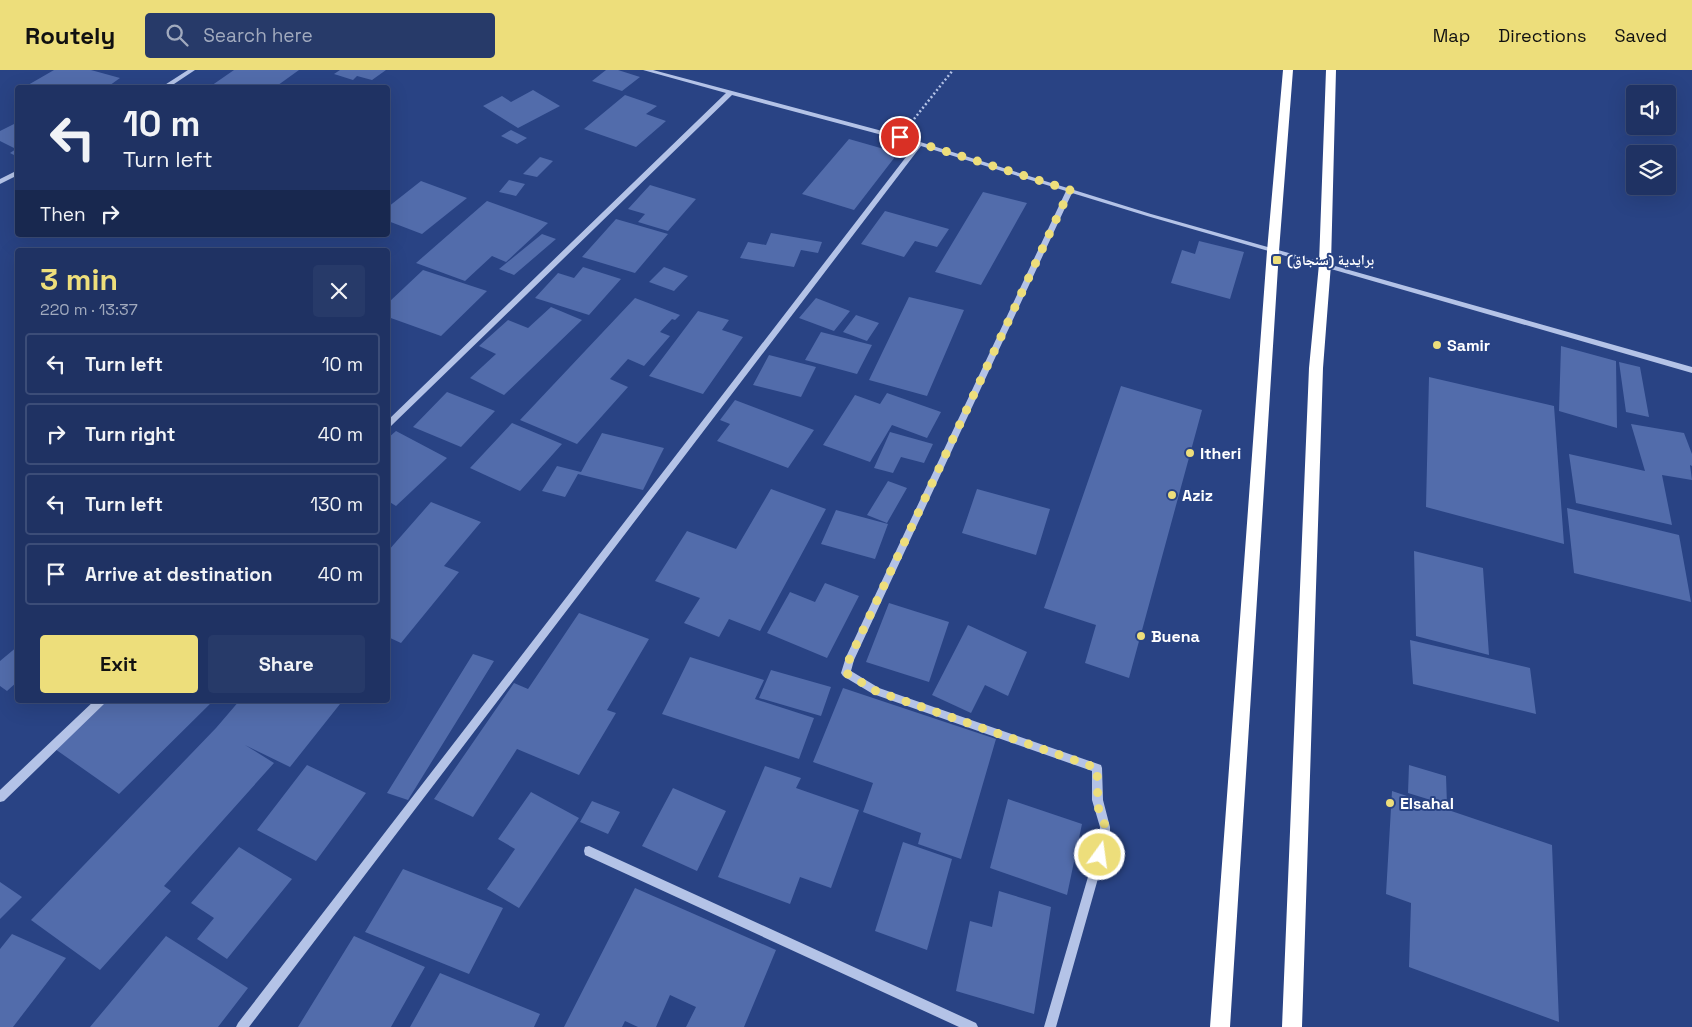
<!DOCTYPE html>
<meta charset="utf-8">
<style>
:root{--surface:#1f3263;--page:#273a69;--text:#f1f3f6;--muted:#a1aabe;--line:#3c4d78;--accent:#edde7b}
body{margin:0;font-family:"Space Grotesk","Noto Naskh Arabic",sans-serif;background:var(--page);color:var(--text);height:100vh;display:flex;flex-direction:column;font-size:19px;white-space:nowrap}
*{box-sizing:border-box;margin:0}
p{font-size:16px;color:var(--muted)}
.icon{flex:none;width:28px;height:28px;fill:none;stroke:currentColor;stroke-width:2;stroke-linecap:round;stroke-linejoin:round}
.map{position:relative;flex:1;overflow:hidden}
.side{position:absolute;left:15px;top:178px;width:375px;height:455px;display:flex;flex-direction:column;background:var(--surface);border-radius:5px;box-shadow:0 5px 20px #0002,0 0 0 1px var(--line)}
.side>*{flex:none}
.top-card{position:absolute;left:15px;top:15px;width:375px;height:152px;border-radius:5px;box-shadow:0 5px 20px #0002,0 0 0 1px var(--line);background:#1f3263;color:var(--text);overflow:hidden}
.fabs{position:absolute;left:1626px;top:15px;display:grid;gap:10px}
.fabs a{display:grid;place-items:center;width:50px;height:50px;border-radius:5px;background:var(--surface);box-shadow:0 5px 20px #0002,0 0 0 1px var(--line);font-size:25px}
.pin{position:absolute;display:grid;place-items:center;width:42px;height:42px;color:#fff;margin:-21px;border:2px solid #fff;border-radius:50%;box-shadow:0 1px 5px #0007}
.me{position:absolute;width:55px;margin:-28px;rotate:14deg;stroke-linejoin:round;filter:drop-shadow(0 0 4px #0008)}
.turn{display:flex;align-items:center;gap:18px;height:105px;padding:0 25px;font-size:22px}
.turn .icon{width:65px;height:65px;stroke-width:2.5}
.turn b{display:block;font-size:35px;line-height:42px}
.then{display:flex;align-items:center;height:48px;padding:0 25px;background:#0003;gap:10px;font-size:19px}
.round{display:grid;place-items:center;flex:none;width:52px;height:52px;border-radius:5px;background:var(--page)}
.headline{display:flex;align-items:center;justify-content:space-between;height:85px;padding:0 25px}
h1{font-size:30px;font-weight:600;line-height:38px;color:var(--accent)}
.primary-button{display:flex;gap:10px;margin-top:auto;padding:10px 25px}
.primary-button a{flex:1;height:58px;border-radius:5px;background:var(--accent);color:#111;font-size:20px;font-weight:600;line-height:58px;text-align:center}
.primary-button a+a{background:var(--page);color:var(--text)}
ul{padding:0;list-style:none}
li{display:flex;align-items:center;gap:15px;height:62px;margin:0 10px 8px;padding:0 15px;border:2px solid var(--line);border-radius:5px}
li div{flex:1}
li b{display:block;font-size:19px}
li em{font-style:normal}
header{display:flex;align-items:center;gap:30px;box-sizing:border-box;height:70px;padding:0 25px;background:var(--accent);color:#111}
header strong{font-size:24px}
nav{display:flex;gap:28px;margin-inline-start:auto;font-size:18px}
.search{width:350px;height:45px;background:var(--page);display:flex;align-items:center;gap:12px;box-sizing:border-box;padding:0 18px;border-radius:5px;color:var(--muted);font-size:19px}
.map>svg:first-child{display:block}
.building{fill:#526cab}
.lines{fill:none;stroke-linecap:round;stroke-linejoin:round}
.path{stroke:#b4c3e7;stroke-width:2.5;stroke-dasharray:2 2.5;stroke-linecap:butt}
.minor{fill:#b4c3e7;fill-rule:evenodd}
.highway{fill:#fff;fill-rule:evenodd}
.route{stroke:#edde7b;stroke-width:9;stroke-dasharray:0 16.2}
.poi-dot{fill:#edde7b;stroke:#294384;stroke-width:2}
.labels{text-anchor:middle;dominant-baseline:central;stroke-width:4;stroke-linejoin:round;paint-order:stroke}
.far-poi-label{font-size:14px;font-weight:bold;fill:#fff;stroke:#294384;text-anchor:start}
.poi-label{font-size:16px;font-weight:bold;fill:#fff;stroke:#294384;text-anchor:start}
</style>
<header>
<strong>Routely</strong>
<div class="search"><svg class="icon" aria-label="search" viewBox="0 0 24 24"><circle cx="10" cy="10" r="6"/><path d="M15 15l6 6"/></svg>Search here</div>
<nav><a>Map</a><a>Directions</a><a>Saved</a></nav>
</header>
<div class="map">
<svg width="1692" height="957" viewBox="0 0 1692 957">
<rect width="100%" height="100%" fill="#294384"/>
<!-- building -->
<path class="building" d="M54,0H91L120,8L106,18H35L28,15Z
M234,0H299L274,18H208Z
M340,0H386L372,10L357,6L353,10L334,4Z
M606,0H618L640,7L622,21L592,11Z
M533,20L560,36L518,58L483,36L502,26L511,32Z
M625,25L657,36L646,44L666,51L636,77L584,59Z
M18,52V87L10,83L16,79L0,71V61Z
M511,60L527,68L517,74L501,66Z
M849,69L898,83L854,140L802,124Z
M540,87L553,91L537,107L523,104Z
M509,110L525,114L516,126L499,122Z
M421,111L467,128L422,164L388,151V137Z
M650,115L696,129L668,161L638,152L645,144L628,139Z
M983,122L1027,133L981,215L935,202Z
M487,131L548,153L506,192L492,186L465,211L416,193Z
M885,141L949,159L937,177L915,171L904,187L861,174Z
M616,149L668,164L635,203L582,187Z
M771,163L822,172L818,183L801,180L794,197L740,188L748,172L766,175Z
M542,164L556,169L514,205L499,199Z
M1199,171L1244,182L1230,229L1171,213L1182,180L1195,184Z
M583,197L621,209L589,245L535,228L558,203L574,208Z
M664,197L688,206L674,221L649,212Z
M423,200L487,221L441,266L388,247V233Z
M909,227L964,240L927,326L869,310Z
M635,228L680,245L675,250L672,249L660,262L670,266L644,296L628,289L610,309L628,317L577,374L520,350Z
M816,228L850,241L834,261L799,248Z
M551,237L582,250L504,325L470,308L496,284L479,276L508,250L528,258Z
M698,241L729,250L722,260L743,267L703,324L649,306Z
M856,245L879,253L867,271L843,262Z
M821,262L872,275L857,304L805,290Z
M1561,276L1616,291L1617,358L1559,341Z
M769,285L816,297L801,327L753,315Z
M1619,292L1640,297L1649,347L1626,342Z
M1429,307L1554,336L1564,474L1426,437Z
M1121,316L1202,340L1129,608L1085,593L1096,555L1044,538Z
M447,322L495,341L461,377L413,357Z
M887,323L941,342L927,368L892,355L870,392L823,375L855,325L880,334Z
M735,330L814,360L788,398L717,371L730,354L720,350Z
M512,353L562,374L520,421L470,398Z
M1631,354L1684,363L1692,384V396L1690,395L1692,410L1662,405L1672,455L1576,433L1569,384L1645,401Z
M396,361L447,388L396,436L388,431V368Z
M890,362L933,374L924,393L901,387L893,403L874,398Z
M602,363L664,378L643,420L578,404L565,427L542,421L557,396L581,402Z
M888,411L907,418L887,453L867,445Z
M771,419L826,439L760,561L729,549L719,567L684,553L700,528L655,511L687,461L736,479Z
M977,419L1050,439L1036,485L962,463Z
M431,432L481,452L444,496L459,502L401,573L388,567V481Z
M1567,438L1679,465L1691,532L1574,503Z
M836,440L888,454L875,489L821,474Z
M1414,481L1483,498L1489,585L1416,566Z
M825,513L859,526L827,588L767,563L790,522L815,532Z
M889,533L949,552L929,612L866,592Z
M579,543L649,569L607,640L616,643L579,705L517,679L473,747L434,729L514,613L528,619Z
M968,555L1027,582L1008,626L985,615L971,643L932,625Z
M1410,570L1530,598L1536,644L1413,614Z
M18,576V611L7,621L0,616V591Z
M473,584L494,591L408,730L387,723Z
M690,587L764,610L755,629L814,648L799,689L662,644Z
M771,600L831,617L821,646L759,628Z
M843,618L996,669L961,789L918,774L921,763L863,742L873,713L813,692Z
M107,630H214L119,724L55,679Z
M240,630H332L340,634L290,697L245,675L274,693L164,816L171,821L100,900L31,850L216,658Z
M307,695L366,723L316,791L257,760Z
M1409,695L1446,706L1447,735L1408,723Z
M765,696L801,708L796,718L859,740L831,818L800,807L790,834L718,807Z
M673,718L726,741L697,801L642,776Z
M1392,721L1552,775L1559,952L1409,897L1411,833L1386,824Z
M531,722L579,748L519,838L487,819L515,779L498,769Z
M1008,729L1082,754L1067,825L990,798Z
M592,731L620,742L608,764L580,752Z
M903,772L952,789L927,880L875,861Z
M239,777L292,809L227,889L197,869L214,848L191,833Z
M403,799L503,838L469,904L365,862Z
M0,812L22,827L0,849Z
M635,818L776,880L744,957H686L696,937L670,925L656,957H638L625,951L622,957H564Z
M999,821L1051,837L1034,944L956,921L970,851L992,857Z
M12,864L66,888L13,957H0V879Z
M166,866L248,918L218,957H90Z
M354,866L425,897L391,957H298Z
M440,903L540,944L534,957H410Z"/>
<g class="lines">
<!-- path -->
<path class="path" d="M914,49L953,0"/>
<!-- minor -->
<path class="minor" d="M188,0H195L168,18H160Z
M643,0H653L901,66L1151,144L1692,297V303L1147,146L1072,123L854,590L851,601L879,618L1101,695L1102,698L1103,730L1110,757V766L1056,957H1044L1100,766V757L1092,730V701L873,624L843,606L841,603L846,587L1066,121L921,76L249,957H236L238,953L916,74L732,25L391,356L388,357V350L726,23Z
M18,100V105L0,114V109Z
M95,630H107L105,633L4,731L0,732V720Z
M589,776L976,953L978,957H959L585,785L584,781L585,777Z"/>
<!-- highway -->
<path class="highway" d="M1283,0H1293L1279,181L1230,957H1210L1267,181Z
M1326,0H1336L1331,194L1323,298L1302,957H1282L1309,298L1319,194Z"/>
</g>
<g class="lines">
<!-- route -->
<path class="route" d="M900,67L1070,120L849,590L846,603L876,621L1097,698L1098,737L1106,758L1100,785"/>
</g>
<!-- markers -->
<g class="poi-dot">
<rect x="1272" y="185" width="10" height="10" rx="2.5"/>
<circle cx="1437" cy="275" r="5"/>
<circle cx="1190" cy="383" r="5"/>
<circle cx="1172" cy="425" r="5"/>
<circle cx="1141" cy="566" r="5"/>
<circle cx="1390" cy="733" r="5"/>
</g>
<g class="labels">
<!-- far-poi labels -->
<g class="far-poi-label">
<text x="1287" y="190">برايدية (سنجاق)</text>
</g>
<!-- poi labels -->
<g class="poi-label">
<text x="1447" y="275">Samir</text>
<text x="1200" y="383">Itheri</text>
<text x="1182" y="425">Aziz</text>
<text x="1151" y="566">Buena</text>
<text x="1400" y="733">Elsahal</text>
</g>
</g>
</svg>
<div class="fabs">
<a><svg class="icon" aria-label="sound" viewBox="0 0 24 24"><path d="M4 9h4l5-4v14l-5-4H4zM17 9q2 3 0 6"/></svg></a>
<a><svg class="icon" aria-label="layers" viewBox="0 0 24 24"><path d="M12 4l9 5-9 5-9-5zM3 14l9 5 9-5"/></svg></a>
</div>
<div class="pin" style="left:900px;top:67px;background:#d93025"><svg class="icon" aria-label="arrive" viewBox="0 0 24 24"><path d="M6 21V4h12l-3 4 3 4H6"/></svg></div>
<svg class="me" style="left:1100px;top:785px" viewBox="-20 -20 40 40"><circle r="17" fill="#edde7b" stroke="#fff" stroke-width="3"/><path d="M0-11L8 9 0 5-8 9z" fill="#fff"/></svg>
<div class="top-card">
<div class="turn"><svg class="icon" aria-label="left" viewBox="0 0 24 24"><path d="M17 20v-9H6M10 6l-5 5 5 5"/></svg><div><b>10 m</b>Turn left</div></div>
<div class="then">Then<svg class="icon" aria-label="right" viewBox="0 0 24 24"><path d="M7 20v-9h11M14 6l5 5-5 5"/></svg></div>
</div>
<section class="side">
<div class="headline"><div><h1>3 min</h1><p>220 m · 13:37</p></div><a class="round"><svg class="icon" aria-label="close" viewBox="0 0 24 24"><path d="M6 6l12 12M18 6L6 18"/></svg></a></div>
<ul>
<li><svg class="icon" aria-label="left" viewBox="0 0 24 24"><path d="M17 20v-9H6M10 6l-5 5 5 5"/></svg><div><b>Turn left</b></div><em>10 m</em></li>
<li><svg class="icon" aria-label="right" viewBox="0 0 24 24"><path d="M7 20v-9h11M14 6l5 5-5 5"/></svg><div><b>Turn right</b></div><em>40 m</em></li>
<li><svg class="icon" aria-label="left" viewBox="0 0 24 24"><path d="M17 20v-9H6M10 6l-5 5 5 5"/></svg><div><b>Turn left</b></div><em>130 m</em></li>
<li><svg class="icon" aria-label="arrive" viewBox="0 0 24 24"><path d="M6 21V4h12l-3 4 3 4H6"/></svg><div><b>Arrive at destination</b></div><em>40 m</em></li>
</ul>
<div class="primary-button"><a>Exit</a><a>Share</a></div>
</section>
</div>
